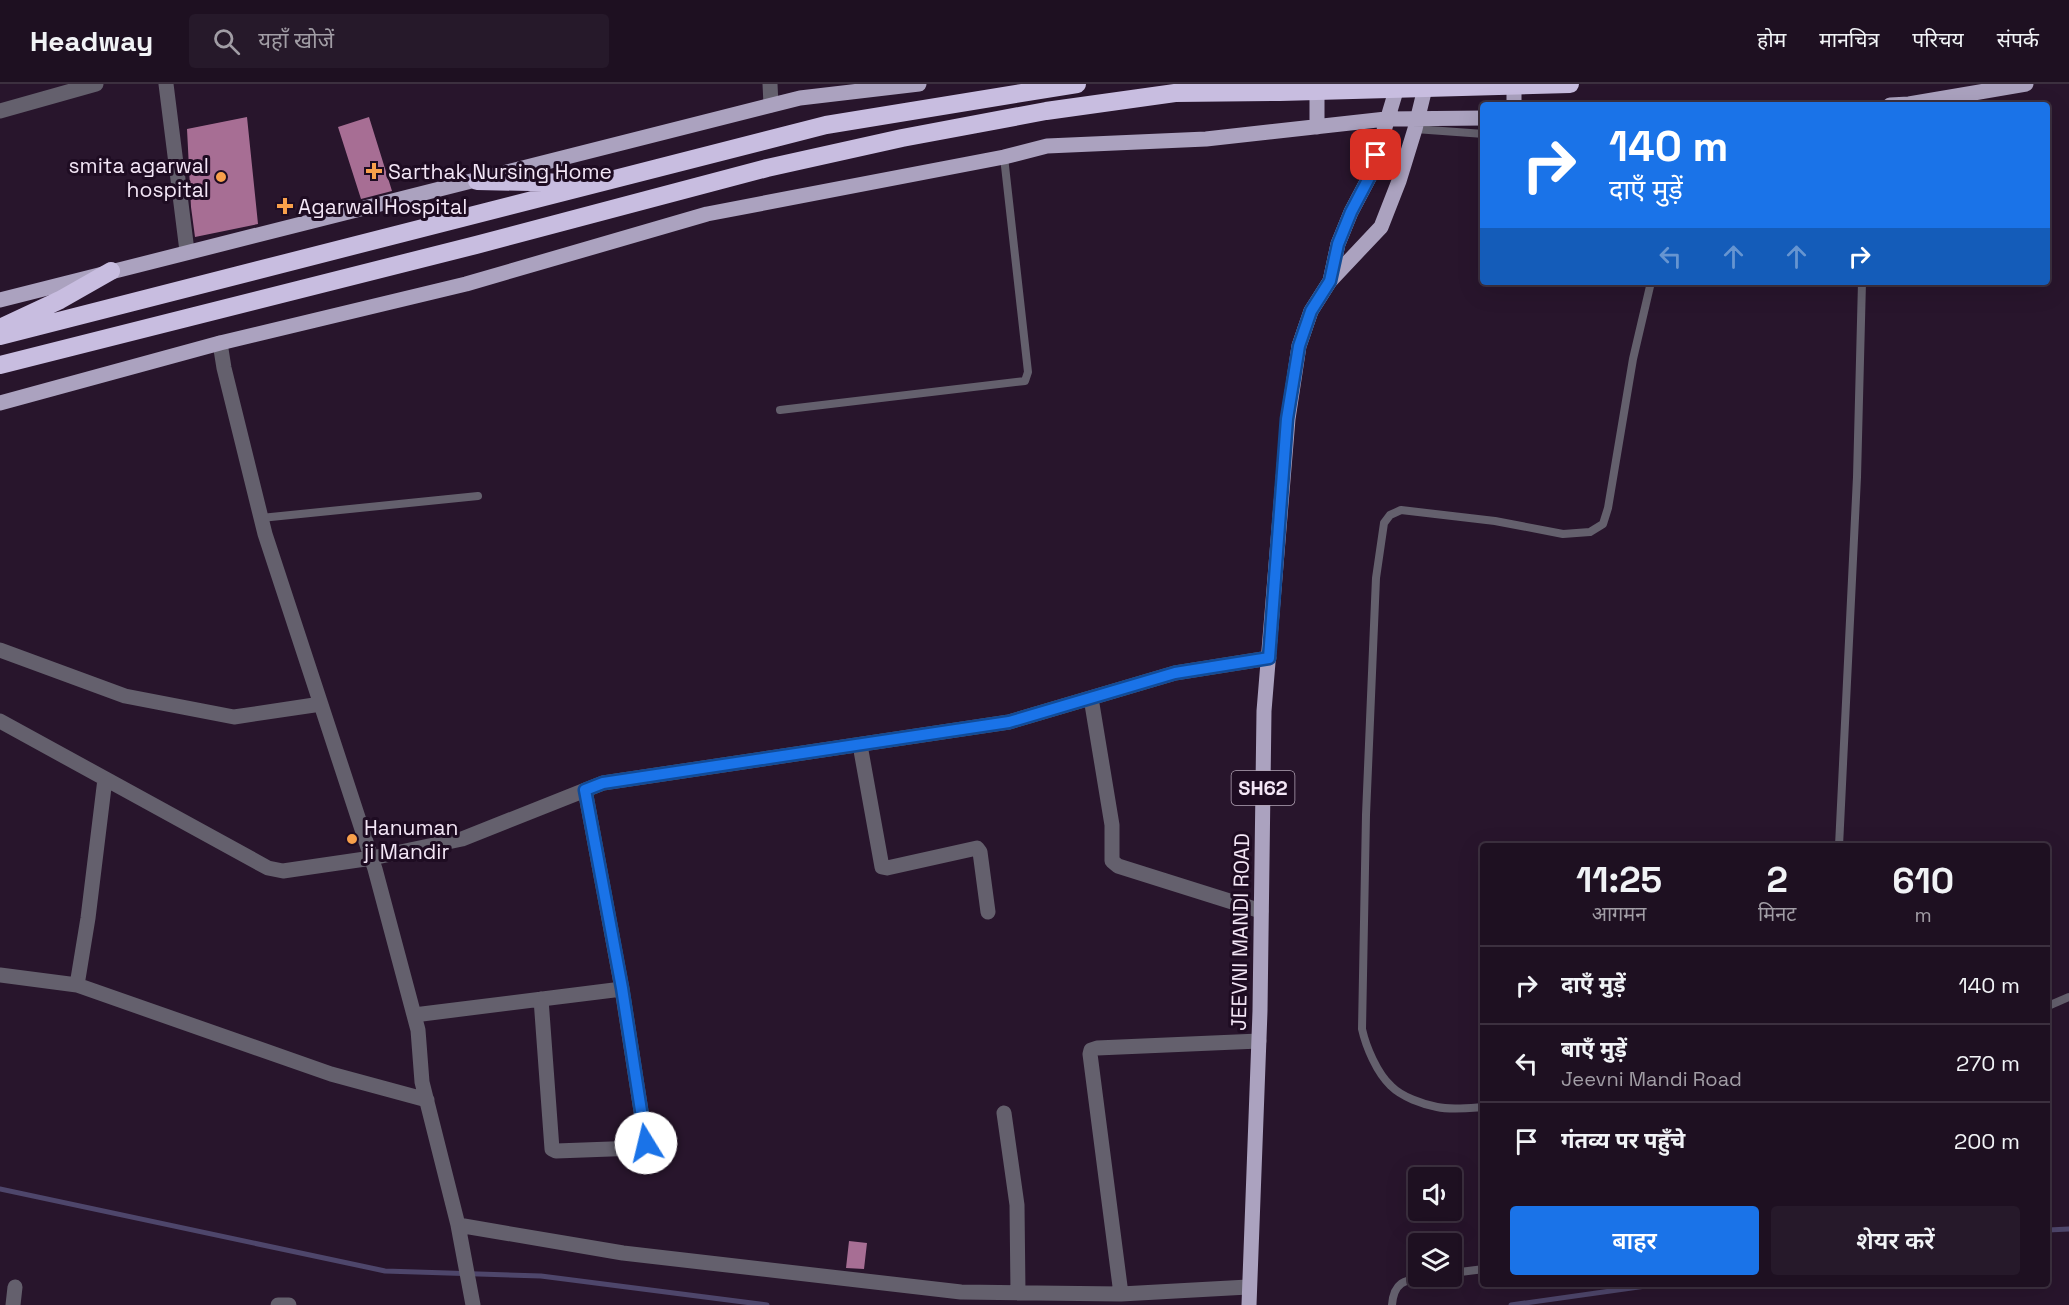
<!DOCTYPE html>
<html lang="hi">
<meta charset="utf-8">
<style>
:root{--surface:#1e1021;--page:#26192a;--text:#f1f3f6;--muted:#a19da5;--line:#3c303f;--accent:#1a73e8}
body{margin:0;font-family:"Space Grotesk","Noto Sans Devanagari",sans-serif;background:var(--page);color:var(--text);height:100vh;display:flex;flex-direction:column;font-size:22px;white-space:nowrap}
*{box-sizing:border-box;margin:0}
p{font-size:20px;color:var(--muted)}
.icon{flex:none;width:33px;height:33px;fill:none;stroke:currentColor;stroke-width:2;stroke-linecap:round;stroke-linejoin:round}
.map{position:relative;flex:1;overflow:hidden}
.side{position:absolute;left:1480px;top:759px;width:570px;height:444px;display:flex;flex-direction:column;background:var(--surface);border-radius:6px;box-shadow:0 6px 24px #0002,0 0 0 2px var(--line)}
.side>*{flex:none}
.hud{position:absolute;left:1480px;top:18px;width:570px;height:183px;border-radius:6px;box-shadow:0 6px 24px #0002,0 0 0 2px var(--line);background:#1a73e8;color:#fff;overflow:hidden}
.controls{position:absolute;left:1408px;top:1083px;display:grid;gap:12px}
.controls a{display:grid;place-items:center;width:54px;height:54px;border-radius:6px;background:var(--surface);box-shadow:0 6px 24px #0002,0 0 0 2px var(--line);font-size:30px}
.pin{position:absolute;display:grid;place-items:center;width:51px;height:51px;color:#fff;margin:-26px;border-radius:12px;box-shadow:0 3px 9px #0006}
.me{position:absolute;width:66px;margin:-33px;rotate:351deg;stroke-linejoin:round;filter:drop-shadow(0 0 4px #0008)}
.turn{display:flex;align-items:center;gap:21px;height:126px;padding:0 30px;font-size:27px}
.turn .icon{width:78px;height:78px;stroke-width:2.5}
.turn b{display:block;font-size:42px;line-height:51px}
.lanes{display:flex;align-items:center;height:57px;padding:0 30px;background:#0003;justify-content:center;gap:30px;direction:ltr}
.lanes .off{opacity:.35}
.eta{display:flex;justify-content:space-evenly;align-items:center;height:102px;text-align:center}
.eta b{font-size:36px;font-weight:600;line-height:42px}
.cta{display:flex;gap:12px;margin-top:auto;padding:12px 30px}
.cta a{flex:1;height:69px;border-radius:6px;background:var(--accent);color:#fff;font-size:24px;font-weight:600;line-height:69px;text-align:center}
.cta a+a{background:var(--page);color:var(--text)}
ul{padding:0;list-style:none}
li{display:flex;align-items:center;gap:18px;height:78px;padding:0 30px;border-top:2px solid var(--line)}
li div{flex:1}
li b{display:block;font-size:22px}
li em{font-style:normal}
header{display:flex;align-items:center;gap:36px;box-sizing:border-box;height:84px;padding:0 30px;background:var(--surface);border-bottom:2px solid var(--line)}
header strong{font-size:28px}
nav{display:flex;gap:33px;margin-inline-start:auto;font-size:21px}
.search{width:420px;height:54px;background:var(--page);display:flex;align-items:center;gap:15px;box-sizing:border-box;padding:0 21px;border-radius:6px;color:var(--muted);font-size:22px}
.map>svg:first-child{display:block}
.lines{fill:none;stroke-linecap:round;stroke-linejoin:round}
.stream{stroke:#4e466b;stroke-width:5}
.building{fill:#a76e94}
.lane{stroke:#64606d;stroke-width:8}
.street{stroke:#64606d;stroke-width:15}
.primary{stroke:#aba2bf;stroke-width:15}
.highway{stroke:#c8bde0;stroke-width:18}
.route-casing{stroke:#114b97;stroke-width:15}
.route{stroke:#1a73e8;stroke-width:10}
.poi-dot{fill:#f8a04b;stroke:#1e0c22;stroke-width:2}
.labels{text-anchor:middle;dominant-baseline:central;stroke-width:6;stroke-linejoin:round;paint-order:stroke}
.shield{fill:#1e0c22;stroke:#b3a5b6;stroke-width:1.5}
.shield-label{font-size:20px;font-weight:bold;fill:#f3e6f6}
.poi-label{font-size:21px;fill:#f3e6f6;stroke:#1e0c22;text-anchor:start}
.street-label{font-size:21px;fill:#f3e6f6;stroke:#1e0c22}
</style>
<header>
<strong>Headway</strong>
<div class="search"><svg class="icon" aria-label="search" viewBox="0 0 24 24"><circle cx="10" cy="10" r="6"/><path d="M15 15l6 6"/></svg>यहाँ खोजें</div>
<nav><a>होम</a><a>मानचित्र</a><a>परिचय</a><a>संपर्क</a></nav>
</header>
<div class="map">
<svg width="2069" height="1221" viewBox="0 0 2069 1221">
<rect width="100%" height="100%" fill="#28152c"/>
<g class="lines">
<!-- stream -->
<path class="stream" d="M0,1105L385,1187L541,1192L767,1221
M2048,1146L2069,1145
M1511,1221L1660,1200"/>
</g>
<!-- building -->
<path class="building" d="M247,33L258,140L195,153L191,123L187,45Z
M369,33L392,107L361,115L338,43Z
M849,1157L867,1159L864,1185L846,1184Z"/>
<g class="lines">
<!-- lane -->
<path class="lane" d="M1415,45L1484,50
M780,326L1025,297L1028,288L1004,73
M261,434L478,412
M1839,762L1857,393L1862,198
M2048,922L2069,913
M1484,1023C1469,1024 1451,1026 1437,1023C1422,1020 1402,1013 1391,1002C1377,989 1366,963 1362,945L1366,731L1376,494L1384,439L1390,431L1401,426L1495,437L1563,450L1590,448L1603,440L1608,424L1633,275L1651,198
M1452,1189L1484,1185
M1392,1221C1394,1195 1408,1196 1430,1192"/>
<!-- street -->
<path class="street" d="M166,0L187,167
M770,0L771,21
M0,27L96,0
M220,259L224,284L265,450L375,785L418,946L422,998L458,1141L473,1221
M0,566L125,612L234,633L321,620
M1091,614L1112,741V777L1118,782L1261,827
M0,637L268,784L283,787L372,774L462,755L603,699L1009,638L1175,589L1269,574
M860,661L882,783L887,784L977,764L980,768L988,828
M0,891L77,901L331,990L427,1016
M77,901L88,834L105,695
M541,915L552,1065L556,1067L638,1064L646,1059L622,905
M414,931L622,905L585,706
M1004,1029L1017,1121L1018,1209
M458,1141L623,1169L961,1208L1121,1210
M1248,1203L1121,1210L1090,970L1091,966L1097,964L1259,957
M13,1221L15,1203
M278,1221H289"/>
<!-- primary -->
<path class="primary" d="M1514,21V0
M1890,21L1909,20L2026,0
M1317,43V0
M1330,197L1338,160L1351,128L1371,90L1398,0
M0,216L800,14L919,0
M0,319L220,259L466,200L707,130L1004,73L1047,62L1206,55L1386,35L1484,34
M1249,1221L1260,927L1264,627L1288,335L1299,262L1311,227L1330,197L1381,143L1399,97L1415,45L1426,0"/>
<!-- highway -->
<path class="highway" d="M477,97L577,99
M2,243L60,216L111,187
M0,252L826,41L1077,0
M0,281L476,161L767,84L902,54L1046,27L1175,9L1280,8L1570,0"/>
</g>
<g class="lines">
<!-- route casing -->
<g class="route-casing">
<path id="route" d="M646,1059L622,904L585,706L603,699L1009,638L1175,589L1269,574L1287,335L1299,262L1311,227L1330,197L1338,160L1351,128L1371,90L1376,71"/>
</g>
<!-- route -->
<use href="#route" class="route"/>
</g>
<!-- markers -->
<g class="poi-dot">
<path d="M371 78h6v6h6v6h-6v6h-6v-6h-6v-6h6z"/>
<circle cx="221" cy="93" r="6"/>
<path d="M282 113h6v6h6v6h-6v6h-6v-6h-6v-6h6z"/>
<circle cx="352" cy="755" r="6"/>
</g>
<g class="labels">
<!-- shield labels -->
<rect class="shield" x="1231.5" y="687" width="63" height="34" rx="4.5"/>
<g class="shield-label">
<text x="1263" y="704">SH62</text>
</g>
<!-- poi labels -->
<g class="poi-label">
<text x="209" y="81" text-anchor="end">smita agarwal<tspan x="209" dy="24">hospital</tspan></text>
<text x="388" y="87">Sarthak Nursing Home</text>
<text x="298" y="122">Agarwal Hospital</text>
<text x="364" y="743">Hanuman<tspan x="364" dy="24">ji Mandir</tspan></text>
</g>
<!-- street labels -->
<g class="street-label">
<text transform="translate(1240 848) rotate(-89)">JEEVNI MANDI ROAD</text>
</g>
</g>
</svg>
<div class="controls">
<a><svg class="icon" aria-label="sound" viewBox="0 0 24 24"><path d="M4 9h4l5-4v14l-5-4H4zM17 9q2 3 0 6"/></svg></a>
<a><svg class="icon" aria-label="layers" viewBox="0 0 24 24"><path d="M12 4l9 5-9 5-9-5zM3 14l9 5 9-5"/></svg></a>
</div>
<div class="pin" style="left:1376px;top:71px;background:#d93025"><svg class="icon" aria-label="arrive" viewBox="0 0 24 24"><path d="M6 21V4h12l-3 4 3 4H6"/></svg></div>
<svg class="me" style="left:646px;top:1059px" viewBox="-20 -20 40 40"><circle r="19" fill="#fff"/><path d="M0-13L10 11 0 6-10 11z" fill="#1a73e8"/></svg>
<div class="hud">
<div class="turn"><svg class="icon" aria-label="right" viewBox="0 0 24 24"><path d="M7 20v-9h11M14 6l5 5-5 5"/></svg><div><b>140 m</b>दाएँ मुड़ें</div></div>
<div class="lanes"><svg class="icon off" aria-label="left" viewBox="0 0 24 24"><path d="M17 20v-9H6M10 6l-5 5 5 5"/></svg><svg class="icon off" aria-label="ahead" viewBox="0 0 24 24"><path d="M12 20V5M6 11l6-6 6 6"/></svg><svg class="icon off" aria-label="ahead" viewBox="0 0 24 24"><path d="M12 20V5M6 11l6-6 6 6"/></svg><svg class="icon" aria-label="right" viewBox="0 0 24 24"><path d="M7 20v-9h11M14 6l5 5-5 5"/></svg></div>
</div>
<section class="side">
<div class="eta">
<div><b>11:25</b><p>आगमन</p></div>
<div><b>2</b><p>मिनट</p></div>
<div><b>610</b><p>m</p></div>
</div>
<ul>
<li><svg class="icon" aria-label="right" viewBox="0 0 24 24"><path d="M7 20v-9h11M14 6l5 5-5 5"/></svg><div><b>दाएँ मुड़ें</b></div><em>140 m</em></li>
<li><svg class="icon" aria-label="left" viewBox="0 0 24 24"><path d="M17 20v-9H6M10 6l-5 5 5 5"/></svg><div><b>बाएँ मुड़ें</b><p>Jeevni Mandi Road</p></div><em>270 m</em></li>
<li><svg class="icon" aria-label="arrive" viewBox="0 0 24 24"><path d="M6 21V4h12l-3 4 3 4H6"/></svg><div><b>गंतव्य पर पहुँचे</b></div><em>200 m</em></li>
</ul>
<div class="cta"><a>बाहर</a><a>शेयर करें</a></div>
</section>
</div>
